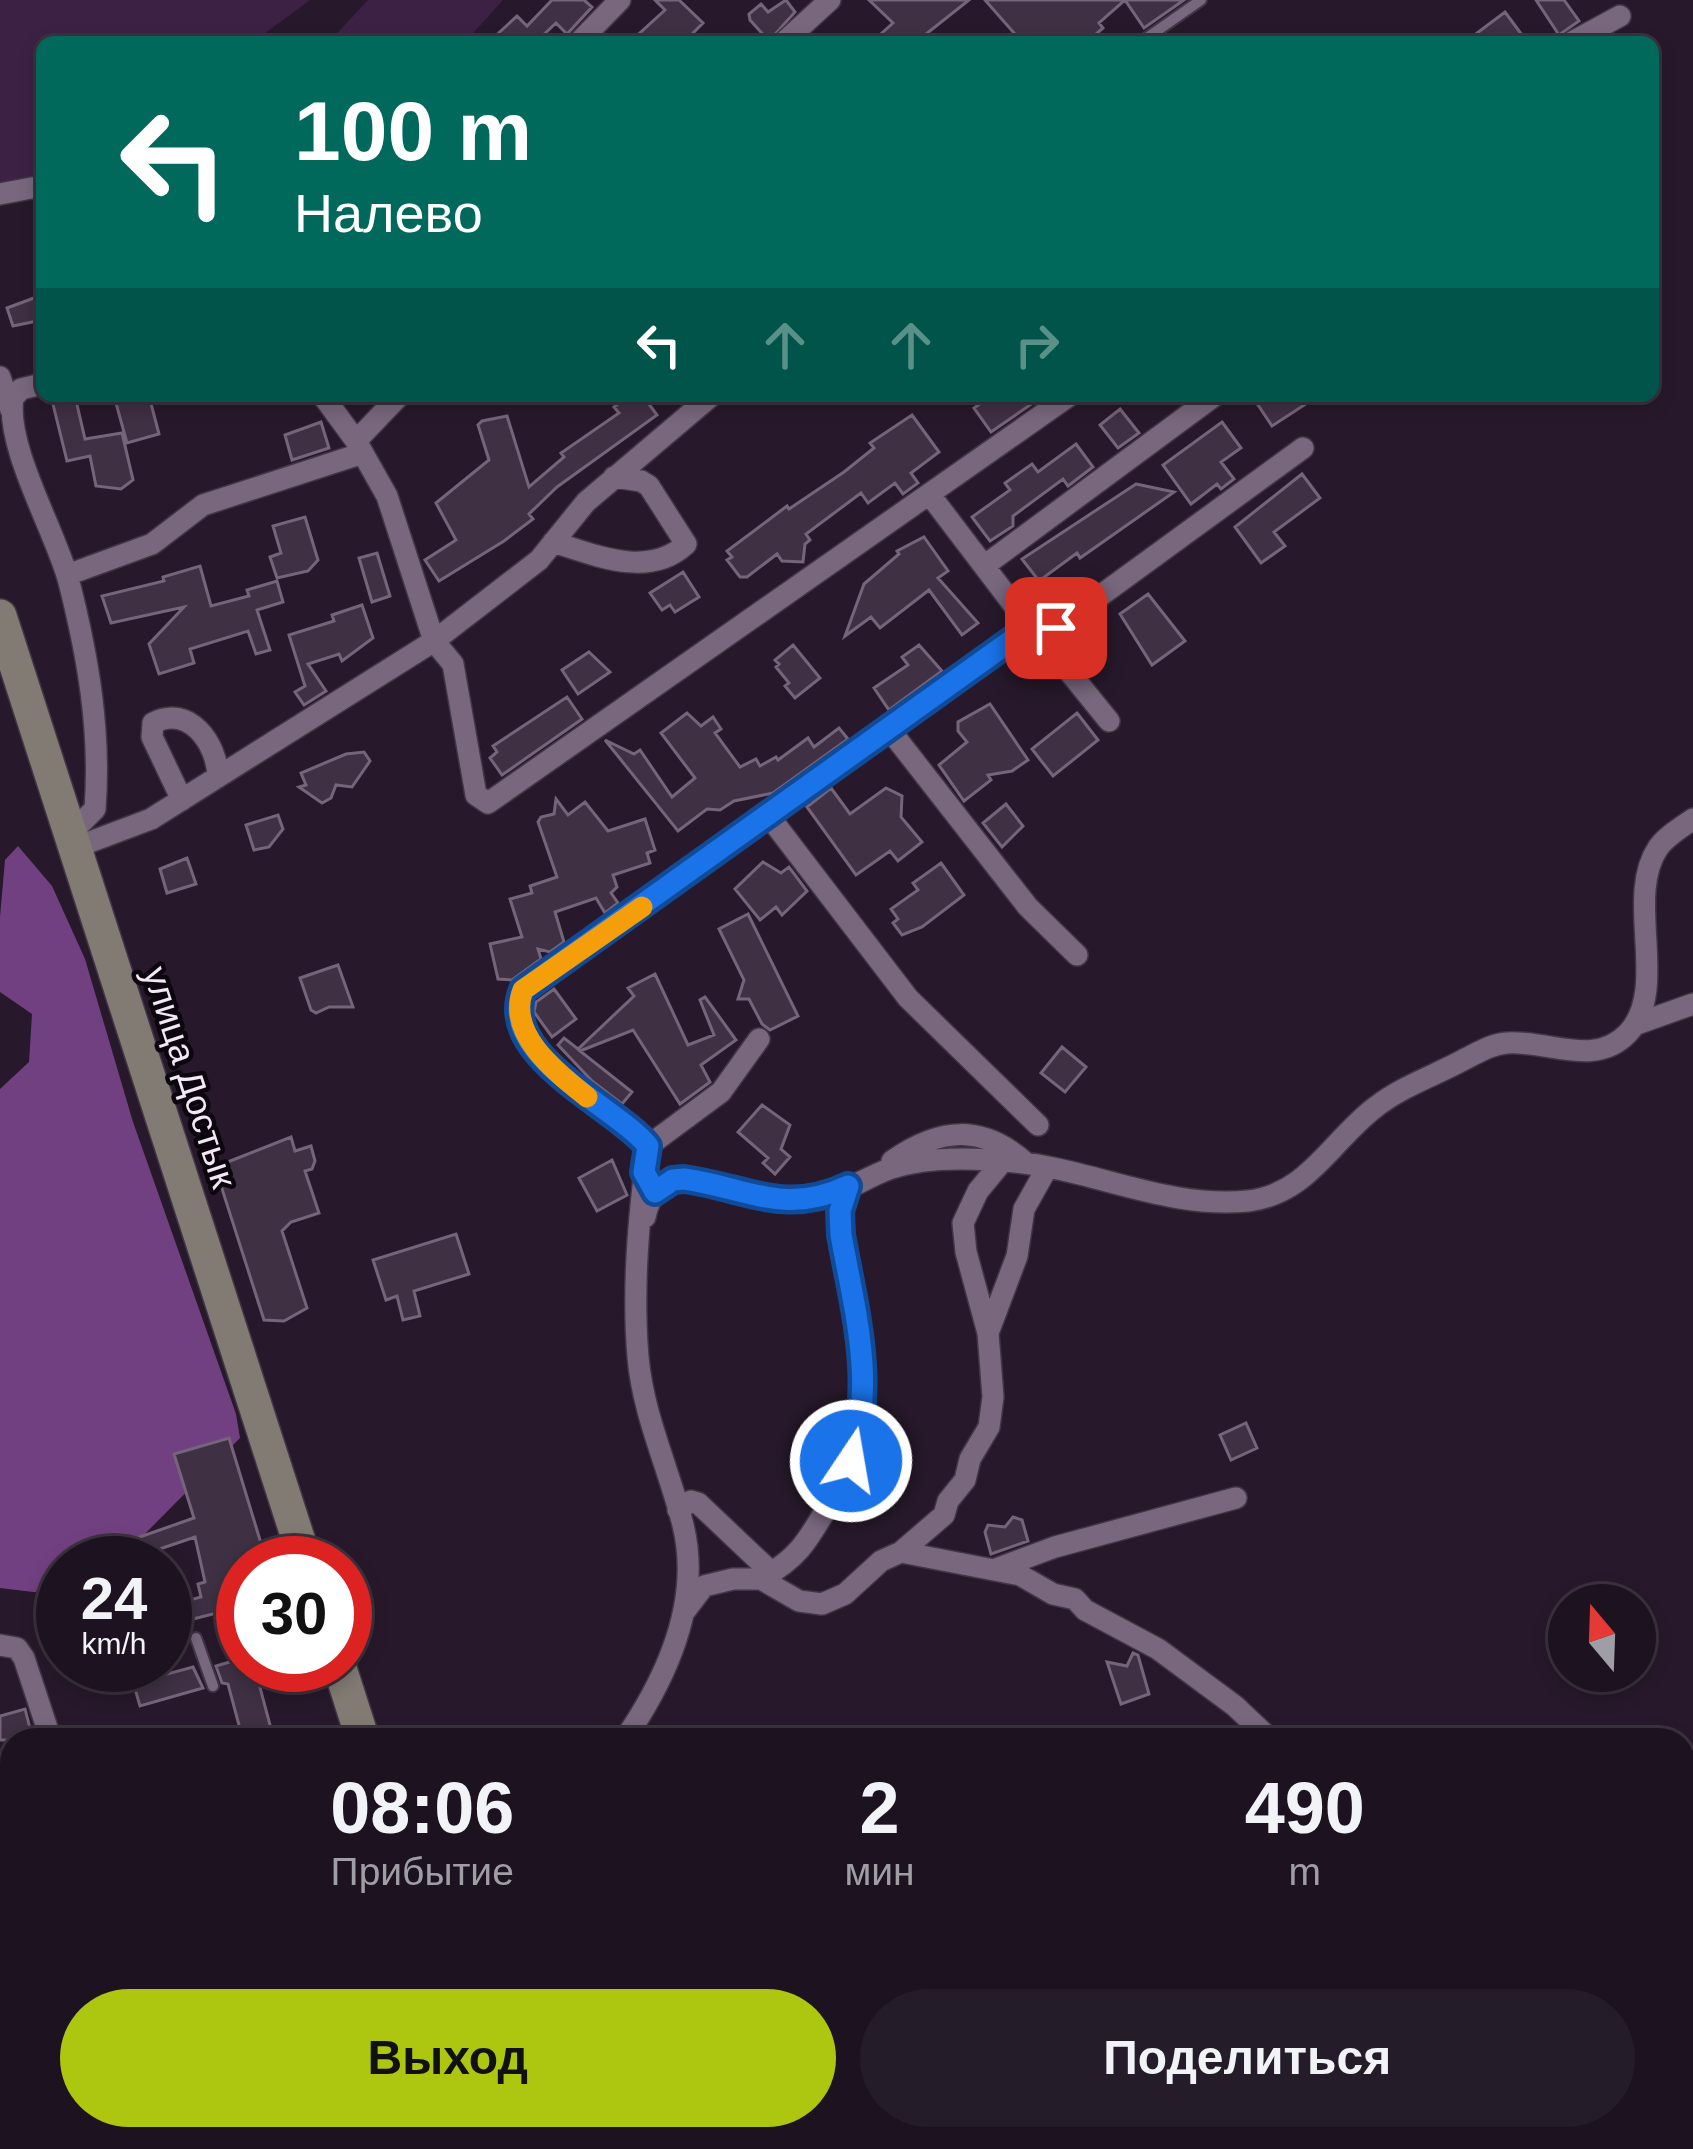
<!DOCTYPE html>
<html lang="ru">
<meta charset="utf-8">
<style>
:root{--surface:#1d1320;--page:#251c29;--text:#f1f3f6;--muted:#a09ea5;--line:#3b323e;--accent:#adc60f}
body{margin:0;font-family:Helvetica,sans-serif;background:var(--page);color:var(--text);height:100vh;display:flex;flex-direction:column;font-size:45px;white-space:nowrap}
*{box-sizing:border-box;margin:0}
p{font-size:39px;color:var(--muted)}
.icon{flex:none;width:66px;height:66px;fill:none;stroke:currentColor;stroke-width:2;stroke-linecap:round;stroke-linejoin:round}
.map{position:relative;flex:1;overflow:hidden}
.panel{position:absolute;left:0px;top:1728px;width:1695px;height:423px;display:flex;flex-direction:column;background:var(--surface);border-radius:36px 36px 0 0;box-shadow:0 6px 18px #0003,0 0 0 3px var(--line)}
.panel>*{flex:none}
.guide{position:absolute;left:36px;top:36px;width:1623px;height:366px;border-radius:18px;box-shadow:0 6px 18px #0003,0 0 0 3px var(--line);background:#00695c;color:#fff;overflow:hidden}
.needle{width:78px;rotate:341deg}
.tools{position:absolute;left:1548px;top:1584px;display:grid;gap:24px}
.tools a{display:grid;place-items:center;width:108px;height:108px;border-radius:50%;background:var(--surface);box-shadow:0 6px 18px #0003,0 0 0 3px var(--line);font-size:60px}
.speed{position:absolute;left:36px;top:1536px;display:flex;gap:24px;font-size:60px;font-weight:700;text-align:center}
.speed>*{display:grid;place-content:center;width:156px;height:156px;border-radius:50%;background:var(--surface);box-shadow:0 6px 18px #0003,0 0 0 3px var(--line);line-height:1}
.speed small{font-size:30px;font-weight:400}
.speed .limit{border:18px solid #d22;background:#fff;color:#111}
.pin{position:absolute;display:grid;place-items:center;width:102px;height:102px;color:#fff;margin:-51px;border-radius:24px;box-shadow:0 6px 18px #0006}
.me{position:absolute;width:132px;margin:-66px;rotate:12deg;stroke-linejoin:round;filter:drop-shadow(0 0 9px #0008)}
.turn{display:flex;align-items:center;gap:42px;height:252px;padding:0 60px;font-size:54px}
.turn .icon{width:156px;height:156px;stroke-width:2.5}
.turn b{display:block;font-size:84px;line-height:102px}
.lanes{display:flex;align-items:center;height:114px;padding:0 60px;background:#0003;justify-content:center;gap:60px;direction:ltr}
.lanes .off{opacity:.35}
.eta{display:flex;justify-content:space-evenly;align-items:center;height:204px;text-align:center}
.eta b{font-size:72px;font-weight:700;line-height:84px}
.cta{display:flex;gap:24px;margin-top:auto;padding:24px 60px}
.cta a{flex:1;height:138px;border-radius:72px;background:var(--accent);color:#111;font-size:48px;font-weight:700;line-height:138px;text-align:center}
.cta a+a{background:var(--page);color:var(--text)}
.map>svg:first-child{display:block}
.green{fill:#3d2145}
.forest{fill:#714080}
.building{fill:#3f3044;stroke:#75647a;stroke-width:3}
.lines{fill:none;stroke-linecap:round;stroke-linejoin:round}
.service-casing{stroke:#413645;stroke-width:14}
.minor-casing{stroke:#413645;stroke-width:24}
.secondary-casing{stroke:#413645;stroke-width:36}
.service{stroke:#78677d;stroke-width:10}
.minor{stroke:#78677d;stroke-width:21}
.secondary{stroke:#827b73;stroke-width:33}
.route-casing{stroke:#114b97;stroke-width:30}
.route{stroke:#1a73e8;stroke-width:21}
.slow{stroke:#f59e0b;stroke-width:21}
.labels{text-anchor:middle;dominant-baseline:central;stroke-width:9;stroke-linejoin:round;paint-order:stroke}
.street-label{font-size:36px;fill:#f3e9f6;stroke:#0c070e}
</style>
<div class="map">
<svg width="1693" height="2149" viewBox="0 0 1693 2149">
<rect width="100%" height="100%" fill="#27192b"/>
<!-- green -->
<path class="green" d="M0,0H310L253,42H42V178L0,184Z
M368,0H503L465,42H329Z"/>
<!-- forest -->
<path class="forest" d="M18,846L52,886L85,959L133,1122L236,1414L240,1438L116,1563H63V1591L33,1592L0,1588V1089L29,1062L32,1014L0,992V917L5,860Z"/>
<!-- building -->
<path class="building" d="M552,0H584L592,7L567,34L556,23L539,39L542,42H489L517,16L527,26Z
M655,0H679L703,23L684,42H630L665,10Z
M786,0L795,12L769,41L750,20L749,14L761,4L768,12Z
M869,0H969L916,42H872L893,23Z
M985,0H1125L1099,23L1103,28L1087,42H1022Z
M1125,0H1184L1144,28Z
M1536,0H1564L1579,21L1559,35Z
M1505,12L1522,35L1513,42H1484L1477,33Z
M42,295V320L13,326L7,308Z
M51,396H75L85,439L122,433L133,480L121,489L96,486L90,456L67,461Z
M114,396H149L159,434L127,443Z
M643,396L657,415L557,487L529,514L533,519L504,541L439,581L425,560L456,540L436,503L489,460L478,425L482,421L507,416L529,487L564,457L561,453L619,413L614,407L627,397L631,402Z
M991,396H1043L991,432L974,408Z
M1252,396H1318L1272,426Z
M1120,409L1139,433L1118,448L1100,425Z
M912,415L939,452L911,473L918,483L903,494L895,483L868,503L861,493L806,534L810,540L805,544L803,562L782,561L777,554L747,577H740L727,560L732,557L727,551L787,506L789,509L844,472L874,448L870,443Z
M321,422L329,448L292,460L285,435Z
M1222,422L1241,448L1221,462L1234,479L1221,489L1217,484L1191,504L1163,465Z
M1076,444L1093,467L1068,486L1063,479L1013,516V526L990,541L972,517L1010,490L1005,483L1032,464L1038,472Z
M1302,474L1320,498L1274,532L1285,546L1261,563L1235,527Z
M1136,484L1174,492L1080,558L1077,553L1039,581L1022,559Z
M305,517L318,560L308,571L277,578L270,557L281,553L273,526Z
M924,537L948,571L938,578L978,623L962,635L929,590L880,628L871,617L845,636L864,584L899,554L897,551Z
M377,553L390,596L372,602L359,558Z
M200,566L211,606L249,596L247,590L277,581L283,602L257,610L270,650L256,654L248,631L190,649L194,663L159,674L149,644L184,607L111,623L102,596L164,581L163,577Z
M683,572L699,597L675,612L670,605L662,610L650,593Z
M1148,594L1185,641L1152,665L1120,614Z
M362,605L373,638L342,661L339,654L308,664L326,691L304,705L295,692L305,686L289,635L334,621L332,615Z
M793,645L820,678L795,698L785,686L789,683L776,667L779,664L775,660Z
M919,645L942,671L889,710L874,688L908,665L902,657Z
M589,652L610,672L578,694L562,670Z
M567,697L582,719L502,775L490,758L497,752L493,746Z
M990,704L1028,760L1012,771L988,775L991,780L964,801L939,765L967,742L958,731V722Z
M687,713L701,726L713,717L721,729L715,733L740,767L756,759L760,766L776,757L778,760L808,738L814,747L839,728L848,739L773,793L734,801L720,810L707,809L678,831L605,740L634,754L640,750L672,797L695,778L661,733Z
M1077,713L1098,740L1053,776L1032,749Z
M364,752L370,761L352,787L336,785L331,798L322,803L299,787L306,785L301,773L346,754Z
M831,788L850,814L886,788L902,796L901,817L922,842L898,861L890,851L856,875L807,807Z
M556,799L568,815L585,802L608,831L645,819L655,850L647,853L650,863L613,875L617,887L611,893L618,903L605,913L596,898L555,912L564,942L550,952L538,949L541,959L512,980L498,979L490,944L522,937L510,899L532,893L530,886L557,877L538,822L541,817L554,814Z
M1006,804L1023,826L1002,847L983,823Z
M278,815L283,829L269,847L254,850L246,825Z
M187,858L196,884L167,893L160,869Z
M763,862L781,873L789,867L807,891L782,915L776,907L760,920L735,889Z
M941,863L964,895L922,927L902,935L893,923L898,919L891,909L918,890L913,883Z
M748,914L798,1016L770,1030L762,1024L749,999H738L744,980L719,929Z
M338,965L353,1007H329L316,1013L311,1010L300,978Z
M655,974L688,1045L714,1035L700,1000L705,997L736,1040L701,1065L710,1082L680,1104L633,1030L580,1051L632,1092L622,1104L592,1081L558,1045L564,1038L578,1049L634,996L628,988Z
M554,989L576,1019L552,1037L534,1012L536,1002Z
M1062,1047L1086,1067L1065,1092L1041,1073Z
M762,1105L790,1125L781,1149L790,1157L775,1174L763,1163L768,1158L738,1132Z
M291,1137L295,1151L311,1146L315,1161L312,1169L305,1171L319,1213L291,1222L282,1231L307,1308L284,1321L264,1320L215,1167Z
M612,1160L627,1195L597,1211L579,1178Z
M456,1234L469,1274L414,1291L420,1316L403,1320L397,1296L386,1300L373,1260Z
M1246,1423L1257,1448L1231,1460L1220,1435Z
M229,1438L267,1563H243V1570L227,1575L237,1608L165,1626V1607L201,1597L198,1584L205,1582L195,1537L139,1556L134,1539L194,1518L174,1454Z
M1013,1517L1022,1520L1028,1541L991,1554L985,1532L988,1525L1005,1527Z
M1133,1653L1138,1655L1149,1694L1121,1704L1107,1662L1127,1666Z
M243,1658V1665H254L274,1740H243L228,1684L222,1683L216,1666Z
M193,1667L203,1688L140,1706L135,1689L142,1687L141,1681Z
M25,1709L33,1740H0V1716Z"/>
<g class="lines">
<!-- service casing -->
<g class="service-casing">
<path id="service" d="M1141,42L1201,0
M196,1638L213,1686"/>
</g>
<!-- minor casing -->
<g class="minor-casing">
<path id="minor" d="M579,42L620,0
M784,42L830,0
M1572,42L1620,16
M0,194L42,186
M0,377L11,410
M42,384L21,389L13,398C5,447 56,532 69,582C88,657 101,731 95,809L70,834
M323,396L356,441L387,496L434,641L453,664L476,795L488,803L1069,396
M356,441L399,396
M930,495L1022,616L1023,632
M553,542C595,555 649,579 686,544L649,486L641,481L614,477
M984,566L1214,396
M67,575L152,544L203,505L363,453
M1023,632L1041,637L1056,628L1303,448
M1041,637L1109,721
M889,729L1028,907L1077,955
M182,800L152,737L153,723C189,704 217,743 218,777
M768,815L908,998L1038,1125
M74,848L151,819L434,641L539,560L586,502L711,396
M1634,1025L1693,1004
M648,1146L721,1092L759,1039
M892,1161C940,1127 982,1124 1026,1163
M645,1217C658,1146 754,1202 804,1201C832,1201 862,1179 889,1169C926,1156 977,1158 1015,1162C1094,1170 1167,1209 1248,1201C1309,1194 1332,1139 1377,1106C1403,1086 1436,1075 1465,1059C1479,1052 1492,1044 1507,1043C1549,1040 1595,1068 1628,1033C1670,988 1624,898 1658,848C1666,836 1682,827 1693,819
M988,1333L1017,1256L1024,1209L1047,1168
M678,1510L691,1501L698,1503L772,1573
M901,1552L944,1515L948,1501L965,1480L970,1459L989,1427L993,1397L988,1333L966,1252L963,1223L978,1191L1002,1162
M996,1569L1055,1547L1236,1498
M761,1579C798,1558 807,1542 828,1506C885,1408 859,1339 841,1235L840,1211L848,1186
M685,1611L704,1586L733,1579H761L799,1601L822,1604L845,1594L881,1561L901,1552L1020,1575L1053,1594L1075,1599L1085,1610L1158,1649L1235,1706L1271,1740
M0,1645L17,1648L24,1658L51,1740
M624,1740C666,1679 702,1602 683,1525C669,1469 643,1415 638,1357C632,1287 639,1214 648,1146C617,1107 495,1054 523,990L1023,632
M0,1789L12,1786
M0,1843L12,1839
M0,2038L12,2035
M159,2139L162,2149
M1013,2139L1020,2149
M1166,2139L1167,2149
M1459,2139L1465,2149"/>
</g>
<!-- secondary casing -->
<g class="secondary-casing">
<path id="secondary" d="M0,616L306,1563
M339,1665L363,1740
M492,2139L495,2149"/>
</g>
<!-- service -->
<use href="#service" class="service"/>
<!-- minor -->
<use href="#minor" class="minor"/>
<!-- secondary -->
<use href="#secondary" class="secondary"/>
</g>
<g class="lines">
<!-- route casing -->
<g class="route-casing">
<path id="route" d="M851,1461C876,1384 855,1312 841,1235L840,1211L848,1186C784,1216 748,1188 684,1179L673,1180L655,1192L644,1172L648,1146C616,1106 496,1056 523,990L1023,632L1042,637L1056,628"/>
</g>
<!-- route -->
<use href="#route" class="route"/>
<!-- slow -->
<path class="slow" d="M587,1097C557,1073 506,1034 523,990L642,907"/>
</g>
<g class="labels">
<!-- street labels -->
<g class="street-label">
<text transform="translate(190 1077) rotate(72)">улица Достык</text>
</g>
</g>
</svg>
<div class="tools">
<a><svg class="needle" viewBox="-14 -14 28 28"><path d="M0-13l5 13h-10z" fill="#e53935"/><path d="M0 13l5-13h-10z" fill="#a09ea5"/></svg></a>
</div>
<div class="speed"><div>24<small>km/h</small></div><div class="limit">30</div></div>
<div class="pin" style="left:1056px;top:628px;background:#d93025"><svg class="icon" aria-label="arrive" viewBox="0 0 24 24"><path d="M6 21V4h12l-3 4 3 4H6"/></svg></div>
<svg class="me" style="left:851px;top:1461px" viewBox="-20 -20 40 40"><circle r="17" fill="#1a73e8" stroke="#fff" stroke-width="3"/><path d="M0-11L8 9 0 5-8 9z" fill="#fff"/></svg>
<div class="guide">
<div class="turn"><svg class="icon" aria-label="left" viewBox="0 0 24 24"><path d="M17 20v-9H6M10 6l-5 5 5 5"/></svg><div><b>100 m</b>Налево</div></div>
<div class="lanes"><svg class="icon" aria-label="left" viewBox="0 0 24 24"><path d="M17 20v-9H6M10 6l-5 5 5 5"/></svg><svg class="icon off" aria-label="ahead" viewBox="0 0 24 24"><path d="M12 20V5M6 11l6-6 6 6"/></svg><svg class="icon off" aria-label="ahead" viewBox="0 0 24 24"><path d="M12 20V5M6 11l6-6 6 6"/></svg><svg class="icon off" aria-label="right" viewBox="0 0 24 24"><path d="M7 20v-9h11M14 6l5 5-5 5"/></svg></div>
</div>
<section class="panel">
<div class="eta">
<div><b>08:06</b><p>Прибытие</p></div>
<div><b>2</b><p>мин</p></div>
<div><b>490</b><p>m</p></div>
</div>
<div class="cta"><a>Выход</a><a>Поделиться</a></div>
</section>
</div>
